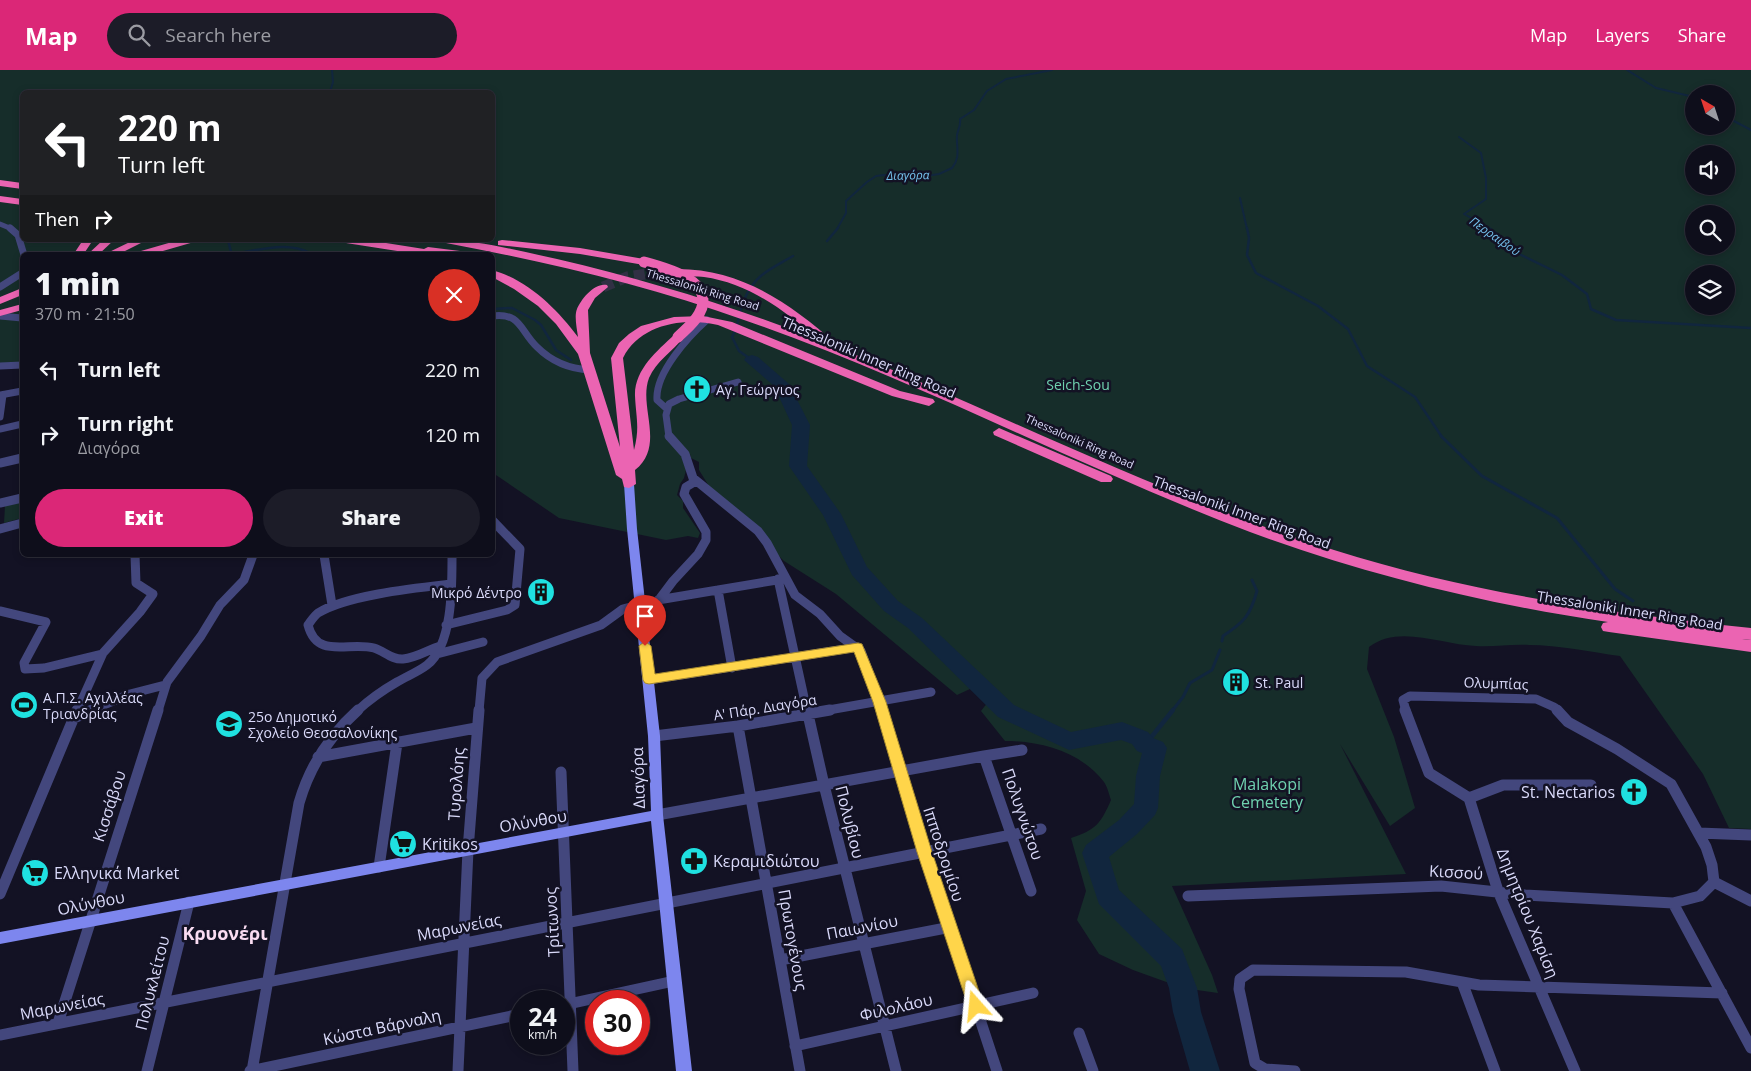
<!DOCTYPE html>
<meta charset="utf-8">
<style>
:root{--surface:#0e0e1b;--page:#1c1c28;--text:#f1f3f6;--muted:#9b9ca3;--line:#2e2e3a;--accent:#db2777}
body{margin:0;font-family:"Open Sans",sans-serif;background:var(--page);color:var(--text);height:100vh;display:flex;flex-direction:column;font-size:19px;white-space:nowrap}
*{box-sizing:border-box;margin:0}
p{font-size:16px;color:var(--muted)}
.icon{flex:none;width:28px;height:28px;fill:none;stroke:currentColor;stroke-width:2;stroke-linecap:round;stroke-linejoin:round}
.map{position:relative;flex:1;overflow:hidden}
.details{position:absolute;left:20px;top:182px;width:475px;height:305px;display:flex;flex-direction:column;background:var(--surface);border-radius:8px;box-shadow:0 2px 8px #0003,0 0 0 1px var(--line)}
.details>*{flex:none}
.top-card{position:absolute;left:20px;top:20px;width:475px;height:152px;border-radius:8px;box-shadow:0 2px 8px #0003,0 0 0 1px var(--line);background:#202124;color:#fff;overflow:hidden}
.needle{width:32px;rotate:321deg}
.buttons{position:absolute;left:1685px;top:15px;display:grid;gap:10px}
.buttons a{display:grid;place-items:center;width:50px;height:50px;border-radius:50%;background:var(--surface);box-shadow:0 2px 8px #0003,0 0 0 1px var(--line);font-size:25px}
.speed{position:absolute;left:510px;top:920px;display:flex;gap:10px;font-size:25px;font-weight:700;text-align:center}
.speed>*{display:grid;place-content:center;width:65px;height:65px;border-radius:50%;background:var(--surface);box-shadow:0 2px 8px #0003,0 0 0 1px var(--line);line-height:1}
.speed small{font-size:12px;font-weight:400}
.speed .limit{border:8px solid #d22;background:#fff;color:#111}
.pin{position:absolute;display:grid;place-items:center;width:42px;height:42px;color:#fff;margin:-51px -21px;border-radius:50% 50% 50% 0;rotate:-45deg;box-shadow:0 0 5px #0007}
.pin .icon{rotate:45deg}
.me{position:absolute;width:55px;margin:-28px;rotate:342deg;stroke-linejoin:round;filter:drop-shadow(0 0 4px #0008)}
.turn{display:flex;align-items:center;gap:18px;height:105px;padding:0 15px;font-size:22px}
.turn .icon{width:65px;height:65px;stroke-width:2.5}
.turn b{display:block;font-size:35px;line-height:42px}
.then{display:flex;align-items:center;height:48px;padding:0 15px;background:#0003;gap:10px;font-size:19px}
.round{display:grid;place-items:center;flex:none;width:52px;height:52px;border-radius:26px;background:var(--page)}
.head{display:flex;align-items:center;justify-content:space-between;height:85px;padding:0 15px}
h1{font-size:30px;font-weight:800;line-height:38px}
.action{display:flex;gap:10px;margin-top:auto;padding:10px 15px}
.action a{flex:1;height:58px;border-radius:30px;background:var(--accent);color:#fff;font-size:20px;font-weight:800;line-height:58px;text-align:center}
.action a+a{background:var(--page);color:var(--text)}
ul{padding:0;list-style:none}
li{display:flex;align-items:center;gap:15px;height:65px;padding:0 15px}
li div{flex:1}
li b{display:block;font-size:19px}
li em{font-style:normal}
header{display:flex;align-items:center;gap:30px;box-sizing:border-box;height:70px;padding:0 25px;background:var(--accent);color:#fff}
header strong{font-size:24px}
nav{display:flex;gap:28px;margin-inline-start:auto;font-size:18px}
.search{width:350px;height:45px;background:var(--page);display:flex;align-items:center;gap:12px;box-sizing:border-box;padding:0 18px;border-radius:28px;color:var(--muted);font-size:19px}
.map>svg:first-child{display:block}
.green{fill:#162d2a;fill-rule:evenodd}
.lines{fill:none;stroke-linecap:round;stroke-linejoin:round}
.stream-far3{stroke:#11263e;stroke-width:2}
.stream-far2{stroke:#11263e;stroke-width:2.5}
.stream-far1{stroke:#11263e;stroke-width:3}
.stream{stroke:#11263e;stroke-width:4.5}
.river{fill:#11263e;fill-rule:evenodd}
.highway-tunnel{stroke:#313044;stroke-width:11;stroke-dasharray:11 5.5;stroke-linecap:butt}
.street-far3{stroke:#43477d;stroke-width:5}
.street-far2{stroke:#43477d;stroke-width:7}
.street-far1{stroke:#43477d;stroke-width:9}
.street{stroke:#43477d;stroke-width:11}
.secondary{fill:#7d86ee;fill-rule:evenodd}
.highway{fill:#eb64b2;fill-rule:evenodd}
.highway-bridge{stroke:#eb64b2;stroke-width:11}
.route{fill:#ffd54a;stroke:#a68a30}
.labels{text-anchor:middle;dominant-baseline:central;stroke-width:5;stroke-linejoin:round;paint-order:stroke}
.far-street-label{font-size:11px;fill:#dadafa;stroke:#131224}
.far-water-label{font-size:12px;font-style:italic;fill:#75c2ed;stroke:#131224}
.street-label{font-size:14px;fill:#dadafa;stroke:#131224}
.park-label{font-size:14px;fill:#6fd1af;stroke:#131224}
.poi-label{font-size:14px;fill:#dadafa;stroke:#131224;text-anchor:start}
.near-street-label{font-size:16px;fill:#dadafa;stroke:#131224}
.near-park-label{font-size:16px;fill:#6fd1af;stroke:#131224}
.near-poi-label{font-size:16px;fill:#dadafa;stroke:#131224;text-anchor:start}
.near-neighbourhood-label{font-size:18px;font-weight:bold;fill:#fadcf2;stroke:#131224}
</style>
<header>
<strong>Map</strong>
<div class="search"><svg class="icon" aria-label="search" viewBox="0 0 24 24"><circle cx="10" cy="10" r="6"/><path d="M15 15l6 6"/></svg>Search here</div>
<nav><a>Map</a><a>Layers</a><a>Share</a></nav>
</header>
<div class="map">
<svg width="1751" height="1001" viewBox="0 0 1751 1001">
<rect width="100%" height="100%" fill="#131224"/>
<!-- green -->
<path class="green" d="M0,0H1751V759L1729,758L1703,704L1620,586C1590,582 1559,575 1529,575C1511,574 1494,577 1476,576C1442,575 1399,554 1369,577L1367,599L1394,667L1415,738L1390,756L1340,674L1406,804L1172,816L1212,905L1218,923L1183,918L1133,900L1099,884L1077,850L1086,821L1071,768C1096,760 1101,753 1111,730C1109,724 1107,716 1104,712C1081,682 1041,671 1005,671L981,641L988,632L983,613L957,625L836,524L784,491L712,421L699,400V392L691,388L690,384L684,408L680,414L677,425L683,431V438L700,463L698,468L688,466L666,470L559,448L493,403L492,185H22V293L0,294ZM22,22H492V170H22ZM1694,24H1726V56H1694ZM1694,84H1726V116H1694ZM1694,144H1726V176H1694ZM1694,204H1726V236H1694Z
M22,432V448L4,453L5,436Z"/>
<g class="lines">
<!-- stream-far3 -->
<path class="stream-far3" d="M1627,0L1656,18L1694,27
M330,22L333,12L332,0
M1726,43L1732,50L1751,60
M1459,67L1481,83L1486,108V129L1464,144L1491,159
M1240,128L1247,159
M837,159L846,143V131L867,112L876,106L884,105L905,107L926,106L939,104L952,98C961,87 956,78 957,65C958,59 961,56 960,49L974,40L987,21L1006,9L1052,0"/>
<!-- stream-far2 -->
<path class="stream-far2" d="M1247,158L1249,168L1247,185L1256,203L1318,236L1348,259L1367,296L1415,327L1442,367
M1489,158L1502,168L1511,180L1562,205L1587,224L1591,239L1616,250L1751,258
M228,170L231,182L237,183C260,180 288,171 310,183L309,185
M827,171L838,158
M492,239L512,238L535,250L541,255L556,280L571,290
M752,290L739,281L732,267C739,255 739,242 744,230C755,204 771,199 793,186"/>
<!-- stream-far1 -->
<path class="stream-far1" d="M1441,366L1482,406L1557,448L1615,519L1633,531
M1222,571L1223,566C1244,552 1250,546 1257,521L1252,510
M1172,641L1183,627L1190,613L1212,600L1220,580"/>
<!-- stream -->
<path class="stream" d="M1145,675L1173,640"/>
<!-- river -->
<path class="river" d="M752,285L758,287L789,314L810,355L807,396L841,444L867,497L898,531L922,548L1014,635L1071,662L1122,652L1148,662L1153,668L1163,672L1167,678L1160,706L1158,738L1155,745L1137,764L1109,787L1119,820L1182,879L1197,918L1201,942L1220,1001H1190L1173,942L1169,918L1161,896L1099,834L1082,783L1086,775L1119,750L1134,734L1136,706L1142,683L1137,681L1132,674L1121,670L1069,680L998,647L908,558L884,541L852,505L823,445L789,396L792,355L774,316L744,290L746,287Z"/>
<!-- highway-tunnel -->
<path class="highway-tunnel" d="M603,217L627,207L652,203"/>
<!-- street-far3 -->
<path class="street-far3" d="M0,154L12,159"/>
<!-- street-far2 -->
<path class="street-far2" d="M10,158L18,165L24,185
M265,185H293
M0,217L22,203
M0,246L22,248
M492,246C521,242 520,261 537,277C552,292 569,299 590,300
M0,296L22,295
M0,325L22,321
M667,339L657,330C655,303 688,267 707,250
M0,347L3,325
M0,359L22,354
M669,367L666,345L669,334L679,329L738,312"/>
<!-- street-far1 -->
<path class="street-far1" d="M669,366L685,384L693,408L758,461L767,473L795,525L820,544L840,566L861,581L883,641
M0,393L22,388
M0,433L22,428
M0,459L22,453
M324,485L332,535
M778,509L807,641
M718,520L732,598
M658,530L783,509
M0,541L46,552L24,593L25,599L44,598L102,584
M643,551L673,511L698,484L706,470V462L684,424L686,417L696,411
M446,555L507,540L515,535L520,479L492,450
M440,576C428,580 416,588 403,589C392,590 384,581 374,578C349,571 317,590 308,555C311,551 314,546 318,543C347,525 416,518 451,514
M437,584L483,572
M649,610L858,577
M77,641L103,583L140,542L153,524L136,513L135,485
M89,641L130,624L165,615
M158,641L167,612L201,566L220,535L244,510L253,485
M357,641C369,630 383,620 397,612C407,606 418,602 427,595C453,575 452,515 452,485
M479,641L482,608L497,592L601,555L623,539L641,534
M823,641L931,622
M1406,641L1403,630L1410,626L1536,629L1554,637L1558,641"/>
<!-- street -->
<path class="street" d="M807,640L824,715L896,1001
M882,640L925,782L997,1001
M1405,640L1429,703L1469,728
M1557,640L1568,652L1617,679L1671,714L1706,777L1712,795L1714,812
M74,648L92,640
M738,656L800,1001
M654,666L738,656L830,640
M1022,680L984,686L1031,821
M318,687L476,658
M561,702L573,1001
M657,745L984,686
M1699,763L1751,765
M379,797L397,673
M1714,812L1751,831
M0,824L77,640
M1188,826L1441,816L1525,825L1673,833L1700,826L1714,812
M1673,833L1751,978
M780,890L951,857
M1462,912L1495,1001
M564,935L674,911
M58,953L158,640
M1079,963L1093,1001
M0,965L1041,759
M795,976L1033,923
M147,1001L189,832
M250,1001L521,944
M252,1001L299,733C310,695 329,666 358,640
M458,1001L468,780L479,640
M1295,1001L1265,999L1255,993L1239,919L1240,909L1253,900L1406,902L1479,915L1722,923
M1575,1001L1498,821L1469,728L1503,715H1591"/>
<!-- secondary -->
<path class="secondary" d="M629,411L634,414L637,459L660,666L663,745L692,1001H676L651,751L0,874V862L651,741L648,666L627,459L624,414Z"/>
<!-- highway -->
<path class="highway" d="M0,110L22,113V119L0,116Z
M0,126L22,129V135L0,132Z
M83,170H93L83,185H73Z
M103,170H114L98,185H87Z
M134,170H147L117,185H103Z
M179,170H195L194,172L149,185H133L134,183Z
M341,170H367L424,179L428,177L468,182L473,185H423L346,173Z
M441,170C480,170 519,181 557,189C646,210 733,236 818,270C786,241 748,213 704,207C693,206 651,207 647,203C652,198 664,199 672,199C738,197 789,232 836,274L837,277C1003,344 1163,427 1334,480C1470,523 1610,543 1751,558V570L1716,566L1751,570V582L1609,562L1603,561L1601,557L1603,553L1608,552C1486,534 1366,505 1250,462C1079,397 917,310 744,250C647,215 547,192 446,173Z
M502,170L580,178L644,189L649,192L644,195L580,184L498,175V171Z
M492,200C528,210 557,239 578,267C577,259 574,246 577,239C581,229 595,212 607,215L608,217L595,228L588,240L590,283L620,377L611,288L619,273L629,264L641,256L674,247L703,246L732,252L900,321L933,329L935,332L929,336L892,326L718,255C684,247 640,254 623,288L634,380C640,358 636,347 635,326C634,300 657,281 674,265H682L684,267C673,281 656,291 649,308C638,337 666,375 635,400L636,414L629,418L624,417L622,409L616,405L578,284L556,254L538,236L514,219L492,207Z
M22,218V225L0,234V227Z
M22,234V240L0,246V240Z
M999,358L1111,406L1113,409L1111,412H1101L994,365L993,362Z"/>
<!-- highway-bridge -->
<path class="highway-bridge" d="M644,192C666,198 718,211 699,244C694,253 685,260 678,267"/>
</g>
<!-- route -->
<path class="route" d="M645,571L651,576L655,604L858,573L862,574L886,632L932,782L984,936L982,941L976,943L970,941L968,936L917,782L873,632L854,582L649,614L645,613L643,610L639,576Z"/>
<!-- icons -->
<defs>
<g id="church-disc" transform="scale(1.4375)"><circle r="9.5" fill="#1fe1e1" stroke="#131224"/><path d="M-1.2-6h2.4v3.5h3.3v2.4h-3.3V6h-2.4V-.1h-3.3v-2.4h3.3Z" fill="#111"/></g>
<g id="building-disc" transform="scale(1.4375)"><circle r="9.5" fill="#1fe1e1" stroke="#131224"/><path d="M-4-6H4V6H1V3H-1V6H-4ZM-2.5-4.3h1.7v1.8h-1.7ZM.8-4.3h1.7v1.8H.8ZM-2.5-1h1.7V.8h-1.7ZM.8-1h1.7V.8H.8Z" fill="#111"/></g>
<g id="stadium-disc" transform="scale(1.4375)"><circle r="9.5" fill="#1fe1e1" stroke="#131224"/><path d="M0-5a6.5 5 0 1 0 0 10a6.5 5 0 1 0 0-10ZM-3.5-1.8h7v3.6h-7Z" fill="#111"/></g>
<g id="school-disc" transform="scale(1.4375)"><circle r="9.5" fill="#1fe1e1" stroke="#131224"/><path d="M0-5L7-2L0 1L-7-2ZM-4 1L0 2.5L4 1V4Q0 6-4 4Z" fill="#111"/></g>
<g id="supermarket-disc" transform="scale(1.4375)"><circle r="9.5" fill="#1fe1e1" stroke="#131224"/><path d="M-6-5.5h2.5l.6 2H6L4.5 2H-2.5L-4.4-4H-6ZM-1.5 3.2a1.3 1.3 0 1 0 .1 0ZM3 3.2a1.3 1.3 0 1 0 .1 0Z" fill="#111"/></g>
<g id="pharmacy-disc" transform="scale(1.4375)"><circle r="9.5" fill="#1fe1e1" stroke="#131224"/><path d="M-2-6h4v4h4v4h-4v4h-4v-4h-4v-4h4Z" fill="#111"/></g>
</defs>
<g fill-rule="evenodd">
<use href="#church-disc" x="697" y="319"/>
<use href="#building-disc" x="541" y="522"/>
<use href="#building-disc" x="1236" y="612"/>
<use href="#stadium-disc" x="24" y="635"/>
<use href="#school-disc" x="229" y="654"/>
<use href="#church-disc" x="1634" y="722"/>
<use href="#supermarket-disc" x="403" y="774"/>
<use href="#pharmacy-disc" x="694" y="791"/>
<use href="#supermarket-disc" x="35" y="803"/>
</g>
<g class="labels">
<!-- far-street labels -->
<g class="far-street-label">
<text transform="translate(703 219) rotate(17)">Thessaloniki Ring Road</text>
<text transform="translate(1080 371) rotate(24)">Thessaloniki Ring Road</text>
</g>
<!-- far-water labels -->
<g class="far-water-label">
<text transform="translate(908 105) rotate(-1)">Διαγόρα</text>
<text transform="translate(1495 166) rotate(35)">Περραιβού</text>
</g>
<!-- street labels -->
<g class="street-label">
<text transform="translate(869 287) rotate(23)">Thessaloniki Inner Ring Road</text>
<text transform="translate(1242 442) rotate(20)">Thessaloniki Inner Ring Road</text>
<text transform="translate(1630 540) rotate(9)">Thessaloniki Inner Ring Road</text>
<text transform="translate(1496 613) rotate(2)">Ολυμπίας</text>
<text transform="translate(765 637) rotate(-9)">Α' Πάρ. Διαγόρα</text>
</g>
<!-- park labels -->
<g class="park-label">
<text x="1078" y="314">Seich-Sou</text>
</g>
<!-- poi labels -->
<g class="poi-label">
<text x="716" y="319">Αγ. Γεώργιος</text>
<text x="522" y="522" text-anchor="end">Μικρό Δέντρο</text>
<text x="1255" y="612">St. Paul</text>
<text x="43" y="627">Α.Π.Σ. Αχιλλέας<tspan x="43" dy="16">Τριανδρίας</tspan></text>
<text x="248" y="646">25ο Δημοτικό<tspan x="248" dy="16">Σχολείο Θεσσαλονίκης</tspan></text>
</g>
<!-- near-street labels -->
<g class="near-street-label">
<text transform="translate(638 708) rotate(-92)">Διαγόρα</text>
<text transform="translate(456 714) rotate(-86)">Τυρολόης</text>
<text transform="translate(109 736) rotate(-72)">Κισσάβου</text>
<text transform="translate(1023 744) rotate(71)">Πολυγνώτου</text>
<text transform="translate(533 751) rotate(-10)">Ολύνθου</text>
<text transform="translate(850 752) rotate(76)">Πολυβίου</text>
<text transform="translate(944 784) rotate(72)">Ιπποδρομίου</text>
<text transform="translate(1456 802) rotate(3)">Κισσού</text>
<text transform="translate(91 833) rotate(-11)">Ολύνθου</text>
<text transform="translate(1528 843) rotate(68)">Δημητρίου Χαρίση</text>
<text transform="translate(552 852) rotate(-93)">Τρίτωνος</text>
<text transform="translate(459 857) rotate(-11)">Μαρωνείας</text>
<text transform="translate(862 857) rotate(-11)">Παιωνίου</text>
<text transform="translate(793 870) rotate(80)">Πρωτογένους</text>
<text transform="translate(152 913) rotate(-76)">Πολυκλείτου</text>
<text transform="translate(62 936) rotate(-11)">Μαρωνείας</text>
<text transform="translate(896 937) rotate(-13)">Φιλολάου</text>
<text transform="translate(382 957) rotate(-12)">Κώστα Βάρναλη</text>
</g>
<!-- near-park labels -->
<g class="near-park-label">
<text x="1267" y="714">Malakopi<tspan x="1267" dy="18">Cemetery</tspan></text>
</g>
<!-- near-poi labels -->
<g class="near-poi-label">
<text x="1615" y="722" text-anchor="end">St. Nectarios</text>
<text x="422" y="774">Kritikos</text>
<text x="713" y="791">Κεραμιδιώτου</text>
<text x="54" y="803">Ελληνικά Market</text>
</g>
<!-- near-neighbourhood labels -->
<g class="near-neighbourhood-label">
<text x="225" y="863">Κρυονέρι</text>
</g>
</g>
</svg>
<div class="buttons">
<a><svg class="needle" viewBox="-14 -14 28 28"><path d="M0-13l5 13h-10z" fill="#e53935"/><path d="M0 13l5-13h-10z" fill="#9b9ca3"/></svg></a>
<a><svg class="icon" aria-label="sound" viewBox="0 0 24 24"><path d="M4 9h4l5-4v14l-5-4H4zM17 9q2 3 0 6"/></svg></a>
<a><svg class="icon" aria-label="search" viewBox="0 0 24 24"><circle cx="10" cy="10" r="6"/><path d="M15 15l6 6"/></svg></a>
<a><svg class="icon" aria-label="layers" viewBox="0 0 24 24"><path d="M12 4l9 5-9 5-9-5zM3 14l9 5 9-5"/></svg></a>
</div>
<div class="speed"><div>24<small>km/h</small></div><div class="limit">30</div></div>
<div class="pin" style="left:645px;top:576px;background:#d93025"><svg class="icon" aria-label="arrive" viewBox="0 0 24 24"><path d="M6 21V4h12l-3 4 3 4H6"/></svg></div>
<svg class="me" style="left:976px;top:936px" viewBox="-20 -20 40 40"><path d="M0-17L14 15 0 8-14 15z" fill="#ffd54a" stroke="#fff" stroke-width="4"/></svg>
<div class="top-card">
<div class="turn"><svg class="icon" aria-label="left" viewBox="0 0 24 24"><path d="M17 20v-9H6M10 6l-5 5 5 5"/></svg><div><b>220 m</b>Turn left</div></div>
<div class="then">Then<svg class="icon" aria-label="right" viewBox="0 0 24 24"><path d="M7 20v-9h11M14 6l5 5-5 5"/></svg></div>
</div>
<section class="details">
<div class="head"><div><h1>1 min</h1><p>370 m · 21:50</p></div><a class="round" style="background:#d93025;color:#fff"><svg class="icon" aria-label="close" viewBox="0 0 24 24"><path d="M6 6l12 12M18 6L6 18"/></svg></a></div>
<ul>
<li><svg class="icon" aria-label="left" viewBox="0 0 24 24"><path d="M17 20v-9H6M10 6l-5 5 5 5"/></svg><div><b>Turn left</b></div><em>220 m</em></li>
<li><svg class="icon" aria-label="right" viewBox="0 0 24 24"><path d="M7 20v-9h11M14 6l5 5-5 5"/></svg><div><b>Turn right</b><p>Διαγόρα</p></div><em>120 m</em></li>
</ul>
<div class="action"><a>Exit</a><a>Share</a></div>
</section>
</div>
